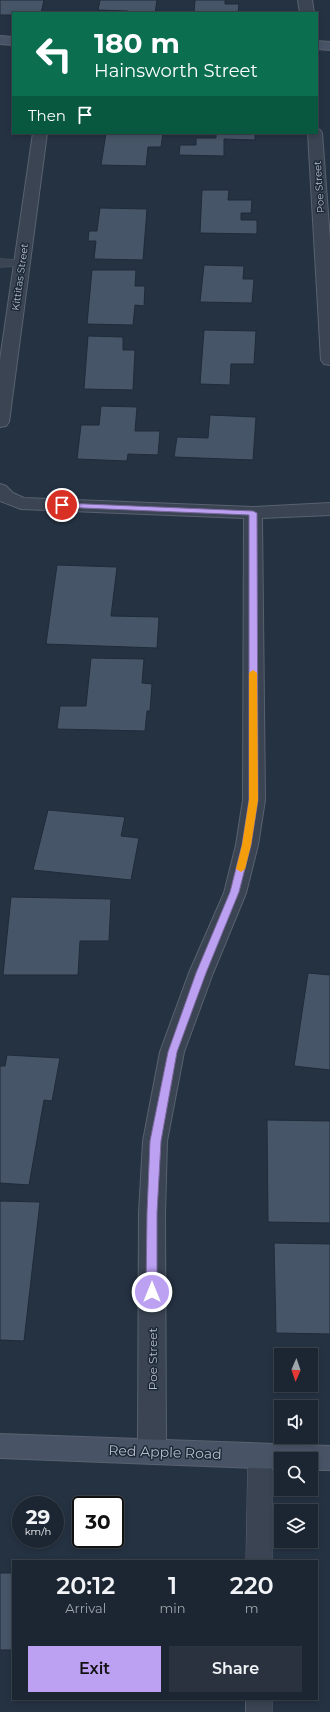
<!DOCTYPE html>
<style>
:root{--surface:#1c2632;--page:#29323e;--text:#f1f3f6;--muted:#a0a5ac;--line:#3a434d;--accent:#bca0f2}
body{margin:0;font-family:Montserrat,sans-serif;background:var(--page);color:var(--text);height:100vh;display:flex;flex-direction:column;font-size:15px;white-space:nowrap}
*{box-sizing:border-box;margin:0}
p{font-size:13px;color:var(--muted)}
.icon{flex:none;width:22px;height:22px;fill:none;stroke:currentColor;stroke-width:2;stroke-linecap:round;stroke-linejoin:round}
.map{position:relative;flex:1;overflow:hidden}
.panel{position:absolute;left:12px;top:1560px;width:306px;height:140px;display:flex;flex-direction:column;background:var(--surface);border-radius:0px;box-shadow:0 2px 6px #0003,0 0 0 1px var(--line)}
.panel>*{flex:none}
.top-card{position:absolute;left:12px;top:12px;width:306px;height:122px;border-radius:0px;box-shadow:0 2px 6px #0003,0 0 0 1px var(--line);background:#0b6e4f;color:#fff;overflow:hidden}
.needle{width:26px;rotate:182deg}
.fabs{position:absolute;left:274px;top:1348px;display:grid;gap:8px}
.fabs a{display:grid;place-items:center;width:44px;height:44px;border-radius:0px;background:var(--surface);box-shadow:0 2px 6px #0003,0 0 0 1px var(--line);font-size:20px}
.speed{position:absolute;left:12px;top:1496px;display:flex;gap:8px;font-size:20px;font-weight:700;text-align:center}
.speed>*{display:grid;place-content:center;width:52px;height:52px;border-radius:50%;background:var(--surface);box-shadow:0 2px 6px #0003,0 0 0 1px var(--line);line-height:1}
.speed small{font-size:10px;font-weight:400}
.speed .limit{border:2px solid #111;border-radius:6px;background:#fff;color:#111}
.pin{position:absolute;display:grid;place-items:center;width:34px;height:34px;color:#fff;margin:-17px;border:2px solid #fff;border-radius:50%;box-shadow:0 1px 4px #0007}
.me{position:absolute;width:44px;margin:-22px;rotate:0deg;stroke-linejoin:round;filter:drop-shadow(0 0 3px #0008)}
.turn{display:flex;align-items:center;gap:14px;height:84px;padding:0 16px;font-size:18px}
.turn .icon{width:52px;height:52px;stroke-width:2.5}
.turn b{display:block;font-size:28px;line-height:34px}
.then{display:flex;align-items:center;height:38px;padding:0 16px;background:#0003;gap:8px;font-size:15px}
.eta{display:flex;justify-content:space-evenly;align-items:center;height:68px;text-align:center}
.eta b{font-size:24px;font-weight:600;line-height:28px}
.action{display:flex;gap:8px;margin-top:auto;padding:8px 16px}
.action a{flex:1;height:46px;border-radius:0px;background:var(--accent);color:#111;font-size:16px;font-weight:600;line-height:46px;text-align:center}
.action a+a{background:var(--page);color:var(--text)}
.map>svg:first-child{display:block}
.building{fill:#465567;stroke:#202b39}
.lines{fill:none;stroke-linecap:round;stroke-linejoin:round}
.lane-casing{stroke:#58626f;stroke-width:1}
.street-casing{stroke:#58626f;stroke-width:2}
.secondary-casing{stroke:#58626f;stroke-width:2}
.lane{fill:#3a4452;fill-rule:evenodd}
.street{fill:#3a4452;fill-rule:evenodd}
.secondary{fill:#485365;fill-rule:evenodd}
.route{fill:#bca0f2;stroke:#7a689d}
.slow{fill:#f59e0b}
.labels{text-anchor:middle;dominant-baseline:central;stroke-width:3;stroke-linejoin:round;paint-order:stroke}
.far-street-label{font-size:10px;fill:#b7bfcc;stroke:#1e2937}
.street-label{font-size:12px;fill:#b7bfcc;stroke:#1e2937}
.near-street-label{font-size:14px;fill:#b7bfcc;stroke:#1e2937}
</style>
<div class="map">
<svg width="330" height="1712" viewBox="0 0 330 1712">
<rect width="100%" height="100%" fill="#253242"/>
<!-- building -->
<path class="building" d="M0,0H44L41,13H13V15H0Z
M100,0H157L155,13H128V11L98,10Z
M195,0H225V4H239L238,13H194Z
M106,133H163L161,147H148L146,166L101,165Z
M216,133H255V140L224,139V156L179,155L180,145H196V138H216Z
M202,190H229L228,200H252L251,213H241V220H257V234L200,233Z
M100,208L147,209L143,260L94,259L96,241H88L89,231H97Z
M204,265L244,266L243,279H254L252,303L200,302Z
M92,270H136L135,286H145L144,306L135,305L133,325L87,324Z
M204,330L256,331L254,364H231L230,385L200,384Z
M88,336L123,337V350H135L133,390L84,389Z
M101,406L137,407L135,431H160L158,455L128,454L127,461L77,459L81,425H99Z
M210,415L256,417L253,460L174,457L177,437L208,438Z
M57,565L117,567L111,616L159,617L157,648L46,644Z
M91,658L144,659L142,683L152,684L150,711H147L145,731L57,729L60,706H86Z
M48,810L125,817L121,836L139,838L131,880L33,870Z
M11,897L111,899L109,941H80L78,975H3Z
M308,973L330,975V1070L294,1066Z
M7,1055L60,1058L52,1101L44,1100L29,1185L0,1183V1066H5Z
M267,1120L330,1121V1223L268,1222Z
M0,1201L40,1202L24,1341L0,1340Z
M274,1243L330,1244V1334L276,1333Z
M0,1573H13V1650H0Z"/>
<g class="lines">
<!-- lane casing -->
<g class="lane-casing">
<path id="lane" d="M0,259L27,260L29,263L27,266L0,267Z
M260,1445L269,1448L272,1456V1561H246L248,1456L251,1448Z
M246,1699H272V1712H246Z"/>
</g>
<!-- street casing -->
<g class="street-casing">
<path id="street" d="M298,0H312L314,13H300Z
M317,129L320,130L322,133L330,240V365L324,364L321,360L308,133H317Z
M33,133H47L9,422L6,426L0,427V360Z
M0,484L6,486L13,493L24,498L253,507L330,503V515L262,518L265,800L258,845L246,893L213,973L184,1052L167,1141L165,1213L166,1452L162,1461L152,1464L142,1461L138,1452L139,1213L143,1141L160,1052L189,973L224,893L236,845L243,800L244,518L21,509L0,501Z"/>
</g>
<!-- secondary casing -->
<g class="secondary-casing">
<path id="secondary" d="M0,36L13,37V45L0,44Z
M317,41L330,42V50L317,49Z
M0,1434L330,1446V1470H311V1459H281V1469L0,1458Z"/>
</g>
<!-- lane -->
<use href="#lane" class="lane"/>
<!-- street -->
<use href="#street" class="street"/>
<!-- secondary -->
<use href="#secondary" class="secondary"/>
</g>
<!-- route -->
<path class="route" d="M62,503L253,511L257,513L258,800L251,845L239,892L206,973L177,1052L161,1141L157,1213V1292L156,1296L152,1297L148,1296L146,1292L147,1213L150,1141L168,1052L196,973L230,892L242,845L249,800V515L59,507V504Z"/>
<!-- slow -->
<path class="slow" d="M253,670L257,673L258,800L251,845L245,869L241,872L236,869L242,845L249,800V673Z"/>
<g class="labels">
<!-- far-street labels -->
<g class="far-street-label">
<text transform="translate(319 187) rotate(-94)">Poe Street</text>
<text transform="translate(20 277) rotate(-82)">Kittitas Street</text>
</g>
<!-- street labels -->
<g class="street-label">
<text transform="translate(152 1359) rotate(-90)">Poe Street</text>
</g>
<!-- near-street labels -->
<g class="near-street-label">
<text transform="translate(165 1452) rotate(2)">Red Apple Road</text>
</g>
</g>
</svg>
<div class="fabs">
<a><svg class="needle" viewBox="-14 -14 28 28"><path d="M0-13l5 13h-10z" fill="#e53935"/><path d="M0 13l5-13h-10z" fill="#a0a5ac"/></svg></a>
<a><svg class="icon" aria-label="sound" viewBox="0 0 24 24"><path d="M4 9h4l5-4v14l-5-4H4zM17 9q2 3 0 6"/></svg></a>
<a><svg class="icon" aria-label="search" viewBox="0 0 24 24"><circle cx="10" cy="10" r="6"/><path d="M15 15l6 6"/></svg></a>
<a><svg class="icon" aria-label="layers" viewBox="0 0 24 24"><path d="M12 4l9 5-9 5-9-5zM3 14l9 5 9-5"/></svg></a>
</div>
<div class="speed"><div>29<small>km/h</small></div><div class="limit">30</div></div>
<div class="pin" style="left:62px;top:505px;background:#d93025"><svg class="icon" aria-label="arrive" viewBox="0 0 24 24"><path d="M6 21V4h12l-3 4 3 4H6"/></svg></div>
<svg class="me" style="left:152px;top:1292px" viewBox="-20 -20 40 40"><circle r="17" fill="#bca0f2" stroke="#fff" stroke-width="3"/><path d="M0-11L8 9 0 5-8 9z" fill="#fff"/></svg>
<div class="top-card">
<div class="turn"><svg class="icon" aria-label="left" viewBox="0 0 24 24"><path d="M17 20v-9H6M10 6l-5 5 5 5"/></svg><div><b>180 m</b>Hainsworth Street</div></div>
<div class="then">Then<svg class="icon" aria-label="arrive" viewBox="0 0 24 24"><path d="M6 21V4h12l-3 4 3 4H6"/></svg></div>
</div>
<section class="panel">
<div class="eta">
<div><b>20:12</b><p>Arrival</p></div>
<div><b>1</b><p>min</p></div>
<div><b>220</b><p>m</p></div>
</div>
<div class="action"><a>Exit</a><a>Share</a></div>
</section>
</div>
